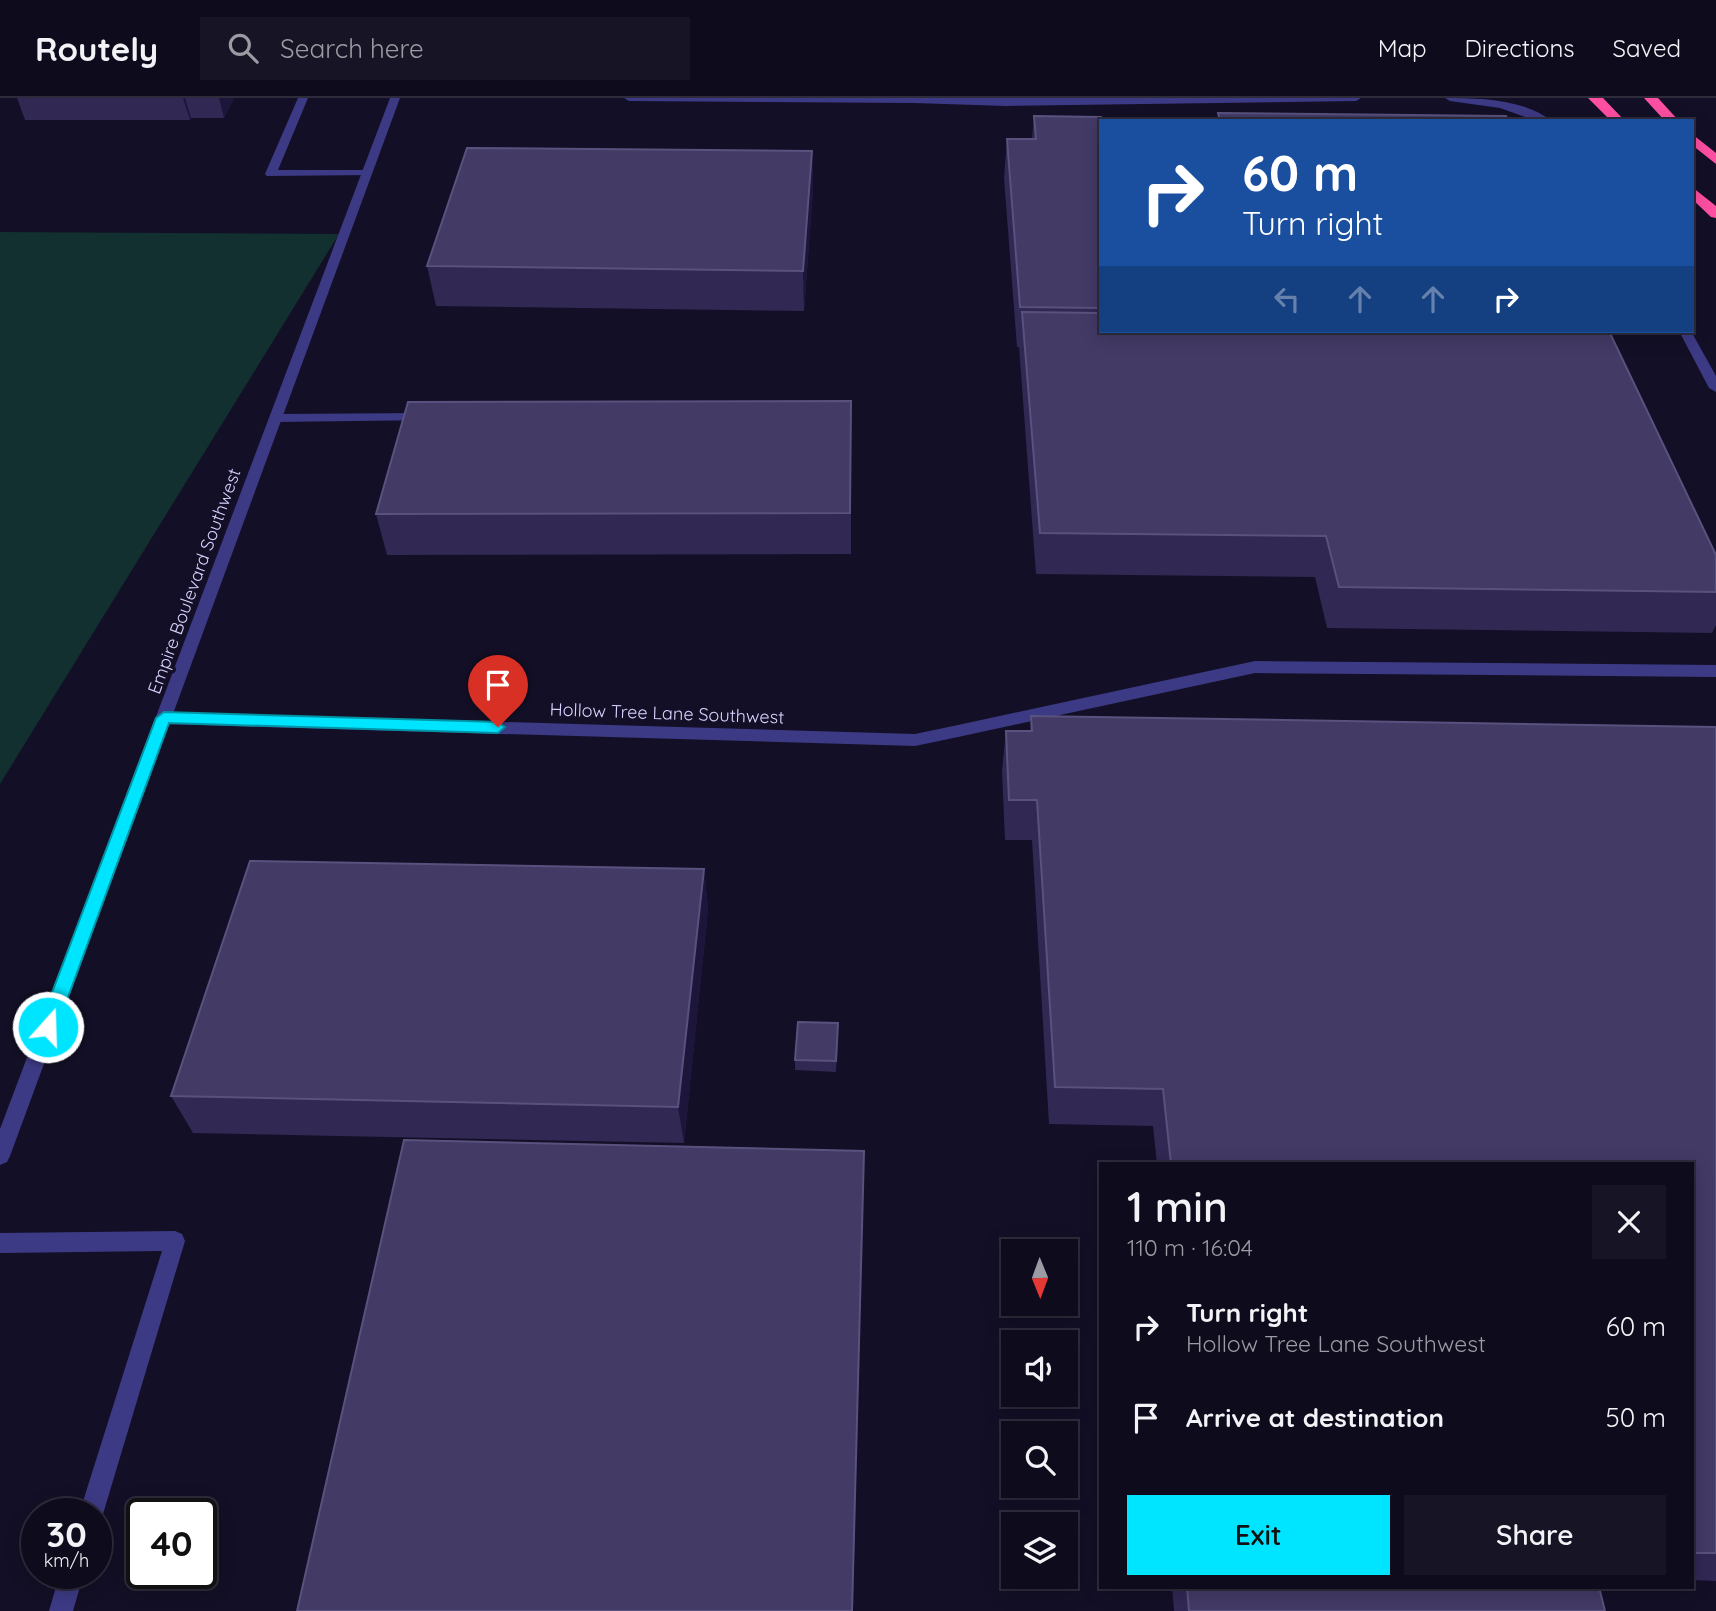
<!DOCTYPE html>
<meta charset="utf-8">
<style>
:root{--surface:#0e0b1c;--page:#171425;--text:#f1f3f6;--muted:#9b9ba3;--line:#2e2b3b;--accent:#00e5ff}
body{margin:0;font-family:Quicksand,sans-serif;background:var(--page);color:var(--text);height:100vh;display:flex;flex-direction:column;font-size:26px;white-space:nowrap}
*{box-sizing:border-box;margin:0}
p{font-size:23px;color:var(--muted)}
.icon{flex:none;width:38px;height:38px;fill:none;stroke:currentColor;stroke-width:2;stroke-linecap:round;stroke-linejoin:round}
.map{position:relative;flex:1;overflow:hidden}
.panel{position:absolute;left:1099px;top:1064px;width:595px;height:427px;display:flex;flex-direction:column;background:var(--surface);border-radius:0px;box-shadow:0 4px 18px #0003,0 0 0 2px var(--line)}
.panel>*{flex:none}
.top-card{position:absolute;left:1099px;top:21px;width:595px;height:214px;border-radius:0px;box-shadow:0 4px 18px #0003,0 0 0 2px var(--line);background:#1a4fa0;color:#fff;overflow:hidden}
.needle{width:46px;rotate:179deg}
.controls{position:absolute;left:1001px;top:1141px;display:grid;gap:14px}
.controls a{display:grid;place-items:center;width:77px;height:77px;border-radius:0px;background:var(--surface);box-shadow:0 4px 18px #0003,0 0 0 2px var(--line);font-size:35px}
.speed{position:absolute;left:21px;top:1400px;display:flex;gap:14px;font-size:35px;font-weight:700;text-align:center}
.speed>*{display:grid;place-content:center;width:91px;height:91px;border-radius:50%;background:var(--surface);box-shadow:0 4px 18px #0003,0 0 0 2px var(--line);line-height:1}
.speed small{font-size:18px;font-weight:400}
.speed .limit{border:4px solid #111;border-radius:10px;background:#fff;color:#111}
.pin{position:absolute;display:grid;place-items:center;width:60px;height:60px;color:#fff;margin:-72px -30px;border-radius:50% 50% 50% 0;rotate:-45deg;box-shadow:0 0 7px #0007}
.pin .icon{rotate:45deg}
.me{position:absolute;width:77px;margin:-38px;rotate:20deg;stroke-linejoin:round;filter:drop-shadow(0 0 5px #0008)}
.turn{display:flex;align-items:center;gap:24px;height:147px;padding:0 28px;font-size:32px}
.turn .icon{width:91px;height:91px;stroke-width:2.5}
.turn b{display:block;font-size:49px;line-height:60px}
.lanes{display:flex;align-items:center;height:66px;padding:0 28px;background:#0003;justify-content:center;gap:35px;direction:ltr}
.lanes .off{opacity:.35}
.round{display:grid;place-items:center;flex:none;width:74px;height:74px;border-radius:0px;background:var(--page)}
.head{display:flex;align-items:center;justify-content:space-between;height:119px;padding:0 28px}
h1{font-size:42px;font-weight:600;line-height:52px}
.action{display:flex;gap:14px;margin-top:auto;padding:14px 28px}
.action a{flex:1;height:80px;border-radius:0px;background:var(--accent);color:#111;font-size:28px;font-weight:600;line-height:80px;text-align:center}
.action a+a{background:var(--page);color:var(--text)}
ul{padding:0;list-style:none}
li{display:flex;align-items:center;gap:21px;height:91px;padding:0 28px}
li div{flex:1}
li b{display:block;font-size:26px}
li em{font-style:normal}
header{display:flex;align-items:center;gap:42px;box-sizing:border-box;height:98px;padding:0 35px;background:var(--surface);border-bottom:2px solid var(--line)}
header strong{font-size:33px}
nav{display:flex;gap:38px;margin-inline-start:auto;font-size:24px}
.search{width:490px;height:63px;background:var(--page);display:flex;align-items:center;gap:18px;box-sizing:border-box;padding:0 24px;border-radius:0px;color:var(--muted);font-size:26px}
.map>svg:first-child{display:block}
.green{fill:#12302f}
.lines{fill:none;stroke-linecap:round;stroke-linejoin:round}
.service{fill:#3d3a85;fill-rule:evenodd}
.minor{fill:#3d3a85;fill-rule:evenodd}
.tertiary{fill:#3d3a85;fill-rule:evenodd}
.motorway{fill:#ff4fa3;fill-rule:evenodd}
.wall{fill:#312854}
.shaded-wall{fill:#1d163a}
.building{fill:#433a66;stroke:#5a527e;stroke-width:2}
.route{fill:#00e5ff;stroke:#0095a6;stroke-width:2}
.labels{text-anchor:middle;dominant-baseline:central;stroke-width:7;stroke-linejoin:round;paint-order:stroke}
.street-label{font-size:18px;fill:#d9d4ff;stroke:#130f26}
</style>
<header>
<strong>Routely</strong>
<div class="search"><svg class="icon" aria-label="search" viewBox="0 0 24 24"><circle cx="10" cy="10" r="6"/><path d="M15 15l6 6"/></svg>Search here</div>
<nav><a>Map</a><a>Directions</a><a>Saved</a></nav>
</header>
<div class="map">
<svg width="1716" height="1513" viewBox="0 0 1716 1513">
<rect width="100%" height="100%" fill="#130f26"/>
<!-- green -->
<path class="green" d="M0,134L339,136L0,686Z"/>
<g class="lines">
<!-- service -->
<path class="service" d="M298,0H308L278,72H367L371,73V77L267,78L265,76Z
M910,0H1361L1356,3L1006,8L914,5L910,4Z
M1445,0C1479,0 1524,1 1552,23H1537L1500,10L1450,3Z
M1679,233H1691L1716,278V294L1709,290Z
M426,315L433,319L431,322L276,324L269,320L276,316Z
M1255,563L1716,567V579L1255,575L958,639L950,633L958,627Z
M175,1133L182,1136L185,1143L103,1416L96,1425V1416H79L162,1153L0,1155V1135Z
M60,1475H84L73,1513H49Z"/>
<!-- minor -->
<path class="minor" d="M624,0H918L919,2L914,5L629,3Z
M164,614L915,636L958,627L966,633L958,639L915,648L164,626L156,620Z"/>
<!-- tertiary -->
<path class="tertiary" d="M390,0H400L10,1058L7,1064L0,1067V1031Z"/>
<!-- motorway -->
<path class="motorway" d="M1588,0H1603L1625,23H1611Z
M1644,0H1658L1679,23H1665Z
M1692,36L1716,55V66L1692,47Z
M1692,89L1716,108V120L1711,119L1692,101Z"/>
</g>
<!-- wall -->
<path class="wall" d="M17,0H234L224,20H191L190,22H25Z
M1034,18L1101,23V233L1716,457V527L1712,535L1327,530L1315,479L1036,476L1019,249H1017L1004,80L1007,41H1032Z
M812,53L813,92L804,213L436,208L427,168Z
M851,303V456L387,457L376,416Z
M1031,618L1716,629V1483L1692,1482V1066H1157L1153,1028L1049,1026L1032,742H1005L1002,673L1006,633H1030Z
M704,771L708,811L684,1045L193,1035L171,998Z
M838,936L836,974L795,972V962Z
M1172,1489H1599L1605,1513H1174Z"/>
<!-- shaded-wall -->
<path class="shaded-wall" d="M183,0H185L191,20L190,22Z
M219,0H234L224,20Z
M812,53L813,92L804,213L803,173Z
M704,771L708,811L684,1045L678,1009Z
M864,1053L853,1513H852Z"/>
<!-- building -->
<path class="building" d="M1218,15L1506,18L1509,23H1220Z
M1034,18L1101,19V210L1020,209L1007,41H1036Z
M467,50L812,53L803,173L427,168Z
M1022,214L1101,215V233H1609L1716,457V494L1339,489L1326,438L1040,435Z
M851,303L850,415L376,416L408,304Z
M1031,618L1716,629V1455H1692V1066H1171L1163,991L1055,989L1037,702H1009L1006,633H1032Z
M250,763L704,771L678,1009L171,998Z
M798,924L838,925L836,963L795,962Z
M404,1042L864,1053L852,1513H297Z
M1187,1489H1599L1605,1513H1189Z"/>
<!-- route -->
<path class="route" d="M164,614L498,624L505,629L498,635L169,625L57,929L54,934L48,936L42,934L39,929L156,620Z"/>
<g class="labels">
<!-- street labels -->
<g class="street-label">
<text transform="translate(194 483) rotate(-70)">Empire Boulevard Southwest</text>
<text transform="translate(667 615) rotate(2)">Hollow Tree Lane Southwest</text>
</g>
</g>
</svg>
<div class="controls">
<a><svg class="needle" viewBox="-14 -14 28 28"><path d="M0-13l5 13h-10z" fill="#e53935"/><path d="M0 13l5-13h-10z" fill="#9b9ba3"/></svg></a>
<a><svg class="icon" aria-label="sound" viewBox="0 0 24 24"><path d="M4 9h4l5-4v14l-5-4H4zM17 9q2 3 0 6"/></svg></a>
<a><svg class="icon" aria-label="search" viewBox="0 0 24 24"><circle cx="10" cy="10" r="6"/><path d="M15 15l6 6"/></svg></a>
<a><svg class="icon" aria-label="layers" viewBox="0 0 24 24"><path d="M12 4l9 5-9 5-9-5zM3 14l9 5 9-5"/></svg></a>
</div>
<div class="speed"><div>30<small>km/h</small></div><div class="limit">40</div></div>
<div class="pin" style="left:498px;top:629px;background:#d93025"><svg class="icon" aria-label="arrive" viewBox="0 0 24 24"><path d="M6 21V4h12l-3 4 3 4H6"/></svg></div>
<svg class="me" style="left:48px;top:929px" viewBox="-20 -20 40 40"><circle r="17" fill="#00e5ff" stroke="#fff" stroke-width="3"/><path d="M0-11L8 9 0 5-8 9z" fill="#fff"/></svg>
<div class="top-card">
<div class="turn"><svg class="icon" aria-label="right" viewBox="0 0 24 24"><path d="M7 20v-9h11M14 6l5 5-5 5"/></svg><div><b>60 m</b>Turn right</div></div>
<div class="lanes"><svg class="icon off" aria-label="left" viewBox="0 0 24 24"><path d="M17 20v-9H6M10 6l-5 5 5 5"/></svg><svg class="icon off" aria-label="ahead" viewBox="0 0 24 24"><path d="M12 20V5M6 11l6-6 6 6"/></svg><svg class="icon off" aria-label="ahead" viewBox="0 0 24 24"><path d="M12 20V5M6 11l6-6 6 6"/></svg><svg class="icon" aria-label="right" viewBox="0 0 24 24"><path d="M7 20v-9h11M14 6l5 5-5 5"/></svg></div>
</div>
<section class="panel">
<div class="head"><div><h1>1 min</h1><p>110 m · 16:04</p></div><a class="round"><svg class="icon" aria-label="close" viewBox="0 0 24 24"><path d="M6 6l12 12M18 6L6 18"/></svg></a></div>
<ul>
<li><svg class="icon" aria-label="right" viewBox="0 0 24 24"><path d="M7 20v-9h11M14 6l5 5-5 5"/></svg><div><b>Turn right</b><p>Hollow Tree Lane Southwest</p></div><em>60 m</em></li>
<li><svg class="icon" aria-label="arrive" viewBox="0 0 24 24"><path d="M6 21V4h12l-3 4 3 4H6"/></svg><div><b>Arrive at destination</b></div><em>50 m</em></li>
</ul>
<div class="action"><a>Exit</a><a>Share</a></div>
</section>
</div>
